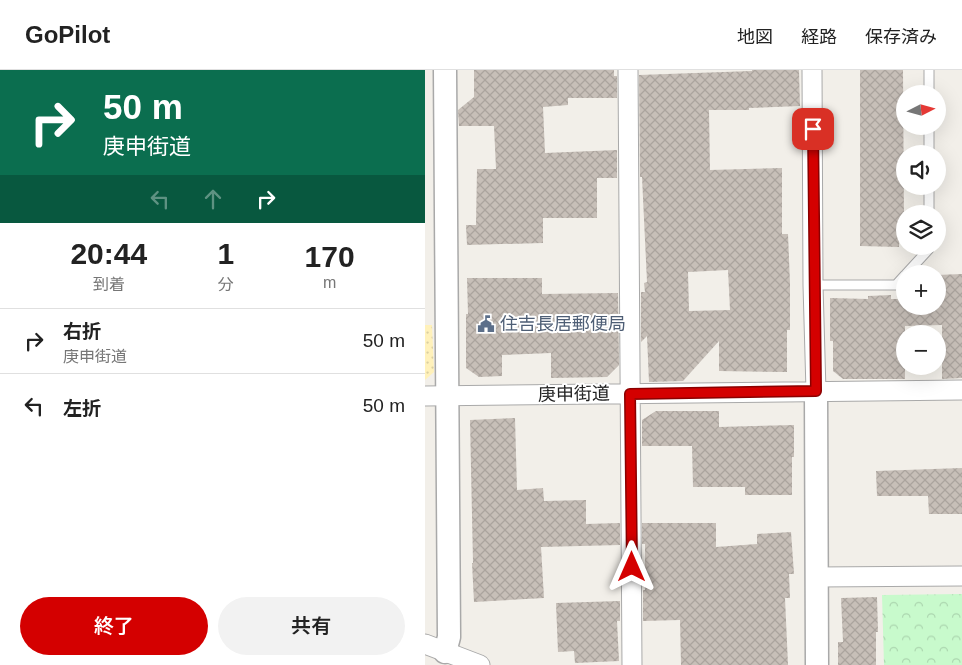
<!DOCTYPE html>
<html lang="ja">
<meta charset="utf-8">
<style>
:root{--surface:#fff;--page:#f2f2f2;--text:#222;--muted:#767676;--line:#e0e0e0;--accent:#d40000}
body{margin:0;font-family:Arial,"Noto Sans JP",sans-serif;background:var(--page);color:var(--text);height:100vh;display:flex;flex-direction:column;font-size:19px;white-space:nowrap}
*{box-sizing:border-box;margin:0}
p{font-size:16px;color:var(--muted)}
.icon{flex:none;width:28px;height:28px;fill:none;stroke:currentColor;stroke-width:2;stroke-linecap:round;stroke-linejoin:round}
.map{position:relative;flex:1;overflow:hidden}
.details{display:flex;flex-direction:column;background:var(--surface);width:425px}
.details>*{flex:none}
.top-card{background:#0b6e4f;color:#fff;overflow:hidden}
.needle{width:32px;rotate:84deg}
.buttons{position:absolute;left:471px;top:15px;display:grid;gap:10px}
.buttons a{display:grid;place-items:center;width:50px;height:50px;border-radius:50%;background:var(--surface);box-shadow:0 5px 20px #0002;font-size:25px}
.pin{position:absolute;display:grid;place-items:center;width:42px;height:42px;color:#fff;margin:-21px;border-radius:10px;box-shadow:0 2px 8px #0006}
.me{position:absolute;width:55px;margin:-28px;rotate:0deg;stroke-linejoin:round;filter:drop-shadow(0 0 4px #0008)}
.turn{display:flex;align-items:center;gap:18px;height:105px;padding:0 20px;font-size:22px}
.turn .icon{width:65px;height:65px;stroke-width:2.5}
.turn b{display:block;font-size:35px;line-height:42px}
.lanes{display:flex;align-items:center;height:48px;padding:0 20px;background:#0003;justify-content:center;gap:25px;direction:ltr}
.lanes .off{opacity:.35}
.eta{display:flex;justify-content:space-evenly;align-items:center;height:85px;text-align:center}
.eta b{font-size:30px;font-weight:600;line-height:35px}
.action{display:flex;gap:10px;margin-top:auto;padding:10px 20px}
.action a{flex:1;height:58px;border-radius:30px;background:var(--accent);color:#fff;font-size:20px;font-weight:600;line-height:58px;text-align:center}
.action a+a{background:var(--page);color:var(--text)}
ul{padding:0;list-style:none}
li{display:flex;align-items:center;gap:15px;height:65px;padding:0 20px;border-top:1px solid var(--line)}
li div{flex:1}
li b{display:block;font-size:19px}
li em{font-style:normal}
header{display:flex;align-items:center;gap:30px;box-sizing:border-box;height:70px;padding:0 25px;background:var(--surface);border-bottom:1px solid var(--line)}
header strong{font-size:24px}
nav{display:flex;gap:28px;margin-inline-start:auto;font-size:18px}
main{display:flex;flex:1;min-height:0}
.map>svg:first-child{display:block}
.sand{fill:url(#sand-dots)}
.park{fill:url(#park-crowns)}
.building{fill:url(#building-cross-hatch);fill-rule:evenodd}
.lines{fill:none;stroke-linecap:round;stroke-linejoin:round}
.service-casing{stroke:#a9a9a9;stroke-width:11}
.minor-casing{stroke:#a9a9a9;stroke-width:21}
.tertiary-casing{stroke:#a9a9a9;stroke-width:25}
.service{stroke:#fff;stroke-width:9}
.minor{stroke:#fff;stroke-width:19}
.tertiary{stroke:#fff;stroke-width:22}
.route-casing{stroke:#8a0000;stroke-width:12}
.route{stroke:#d40000;stroke-width:9}
.labels{text-anchor:middle;dominant-baseline:central;stroke-width:4;stroke-linejoin:round;paint-order:stroke}
.service-label{font-size:18px;fill:#4e5e75;stroke:#fff;text-anchor:start}
.street-label{font-size:18px;fill:#222;stroke:#fff}
</style>
<header>
<strong>GoPilot</strong>
<nav><a>地図</a><a>経路</a><a>保存済み</a></nav>
</header>
<main>
<section class="details">
<div class="top-card">
<div class="turn"><svg class="icon" aria-label="right" viewBox="0 0 24 24"><path d="M7 20v-9h11M14 6l5 5-5 5"/></svg><div><b>50 m</b>庚申街道</div></div>
<div class="lanes"><svg class="icon off" aria-label="left" viewBox="0 0 24 24"><path d="M17 20v-9H6M10 6l-5 5 5 5"/></svg><svg class="icon off" aria-label="ahead" viewBox="0 0 24 24"><path d="M12 20V5M6 11l6-6 6 6"/></svg><svg class="icon" aria-label="right" viewBox="0 0 24 24"><path d="M7 20v-9h11M14 6l5 5-5 5"/></svg></div>
</div>
<div class="eta">
<div><b>20:44</b><p>到着</p></div>
<div><b>1</b><p>分</p></div>
<div><b>170</b><p>m</p></div>
</div>
<ul>
<li><svg class="icon" aria-label="right" viewBox="0 0 24 24"><path d="M7 20v-9h11M14 6l5 5-5 5"/></svg><div><b>右折</b><p>庚申街道</p></div><em>50 m</em></li>
<li><svg class="icon" aria-label="left" viewBox="0 0 24 24"><path d="M17 20v-9H6M10 6l-5 5 5 5"/></svg><div><b>左折</b></div><em>50 m</em></li>
</ul>
<div class="action"><a>終了</a><a>共有</a></div>
</section>
<div class="map">
<svg width="537" height="595" viewBox="0 0 537 595">
<defs>
<pattern id="sand-dots" width="8" height="8" patternUnits="userSpaceOnUse" patternTransform="scale(1.25)"><rect width="8" height="8" fill="#fff1ba"/><path d="M2 2h.1M6 6h.1" fill="none" stroke="#dacea0" stroke-width="1.8" stroke-linecap="round"/></pattern>
<pattern id="park-crowns" width="20" height="18" patternUnits="userSpaceOnUse" patternTransform="scale(1.25)"><rect width="20" height="18" fill="#c8facc"/><path d="M2 6a3 3 0 1 1 6 0M12 15a3 3 0 1 1 6 0" fill="none" stroke="#acd6af"/></pattern>
<pattern id="building-cross-hatch" width="8" height="8" patternUnits="userSpaceOnUse" patternTransform="scale(1.25)"><rect width="8" height="8" fill="#c7bfb8"/><path d="M0 0l8 8M0 8l8-8" fill="none" stroke="#aba49e"/></pattern>
</defs>
<rect width="100%" height="100%" fill="#f2efe9"/>
<!-- sand -->
<path class="sand" d="M0,255H7L9,302L0,310Z"/>
<!-- park -->
<path class="park" d="M537,524V595H459L457,525Z"/>
<!-- building -->
<path class="building" d="M49,0H189V6H192V28H143V35L118,37L120,83L192,80V108H172V148H118V173L42,175L41,155H51L52,99H71L69,56H34L33,40L49,27Z
M327,0H374L375,36L324,38V40H284L285,100L357,98V164H363L365,213V260H362V302L294,301V271L258,311L224,312L222,266L216,272V222H220L219,213L222,212L217,107H215L214,5L327,1ZM303,200L305,240L264,241L263,202Z
M435,0H478L479,151H475L474,177L435,176Z
M537,204V308L517,309V255L480,256V309H418L408,301V271H405V228L443,229V226L466,225V229H480V236H512V205Z
M42,208H117V224L193,223L194,295L182,307L126,308V283L77,285V306L54,307L41,298V244H43Z
M231,341H294V357L369,355V387H367V425H320V417H268L267,376H217V350Z
M90,348L92,420L118,418L119,431L161,430V454L195,453V475L116,477L119,528L49,532L47,493H48L45,350Z
M537,398V444H504L503,426H452L451,401Z
M217,453H291V477L332,474V464L366,462L369,504H364L365,528H360L363,595H256L255,550L218,551V520H220V474H217Z
M452,527L453,562H451V595H413V572H418L416,528Z
M195,531V551H192L194,591L150,593L149,581L133,582L131,533Z"/>
<g class="lines">
<!-- service casing -->
<g class="service-casing">
<path id="service" d="M504,0V24
M504,56V84
M504,116V144
M481,204L504,179V176
M388,215H471L480,205"/>
</g>
<!-- minor casing -->
<g class="minor-casing">
<path id="minor" d="M203,0L207,595
M387,0L388,215L391,321
M0,326L537,320
M391,507L537,506
M0,574L55,595"/>
</g>
<!-- tertiary casing -->
<g class="tertiary-casing">
<path id="tertiary" d="M20,0L24,567L20,582
M391,321L392,595"/>
</g>
<!-- service -->
<use href="#service" class="service"/>
<!-- minor -->
<use href="#minor" class="minor"/>
<!-- tertiary -->
<use href="#tertiary" class="tertiary"/>
</g>
<g class="lines">
<!-- route casing -->
<g class="route-casing">
<path id="route" d="M207,497L205,324L391,321L388,59"/>
</g>
<!-- route -->
<use href="#route" class="route"/>
</g>
<!-- icons -->
<defs>
<g id="civic-bare" transform="scale(1.35)"><path d="M-.6-6.5H3V-4.5H.6V-3L4-1V1h2V6H-6V1h2V-1L-.6-3ZM-1.2 2.5V6h2.4V2.5Z" fill="#5c6f8a" stroke="#fff" stroke-width="2.5" paint-order="stroke"/></g>
</defs>
<g fill-rule="evenodd">
<use href="#civic-bare" x="61" y="254"/>
</g>
<g class="labels">
<!-- service labels -->
<g class="service-label">
<text x="75" y="254">住吉長居郵便局</text>
</g>
<!-- street labels -->
<g class="street-label">
<text transform="translate(149 324) rotate(-1)">庚申街道</text>
</g>
</g>
</svg>
<div class="buttons">
<a><svg class="needle" viewBox="-14 -14 28 28"><path d="M0-13l5 13h-10z" fill="#e53935"/><path d="M0 13l5-13h-10z" fill="#767676"/></svg></a>
<a><svg class="icon" aria-label="sound" viewBox="0 0 24 24"><path d="M4 9h4l5-4v14l-5-4H4zM17 9q2 3 0 6"/></svg></a>
<a><svg class="icon" aria-label="layers" viewBox="0 0 24 24"><path d="M12 4l9 5-9 5-9-5zM3 14l9 5 9-5"/></svg></a>
<a>+</a>
<a>−</a>
</div>
<div class="pin" style="left:388px;top:59px;background:#d93025"><svg class="icon" aria-label="arrive" viewBox="0 0 24 24"><path d="M6 21V4h12l-3 4 3 4H6"/></svg></div>
<svg class="me" style="left:207px;top:497px" viewBox="-20 -20 40 40"><path d="M0-17L14 15 0 8-14 15z" fill="#d40000" stroke="#fff" stroke-width="4"/></svg>
</div>
</main>
